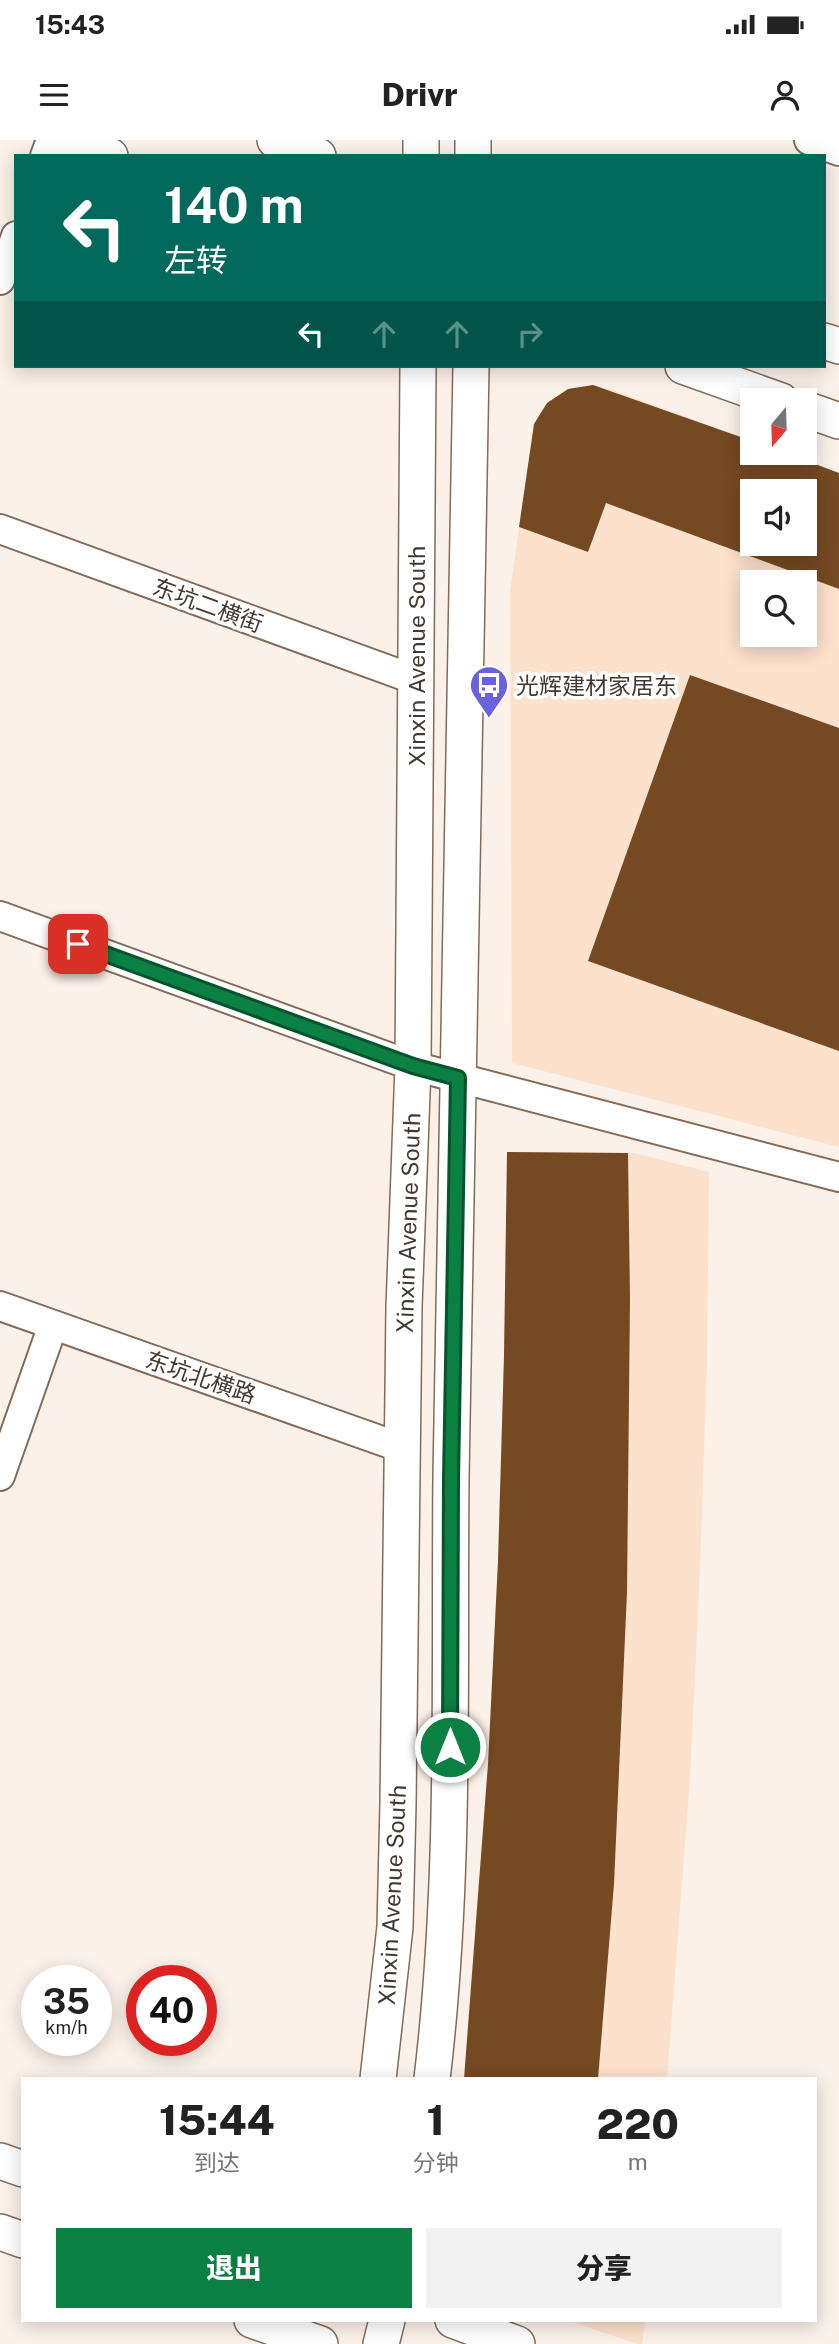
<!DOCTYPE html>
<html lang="zh">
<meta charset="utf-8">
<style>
:root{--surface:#fff;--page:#f2f2f2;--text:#222;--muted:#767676;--accent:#0b8043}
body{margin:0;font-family:"Public Sans","Noto Sans SC",sans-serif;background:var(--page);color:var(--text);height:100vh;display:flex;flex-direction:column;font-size:26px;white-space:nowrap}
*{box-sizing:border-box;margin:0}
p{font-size:23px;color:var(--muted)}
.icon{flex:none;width:38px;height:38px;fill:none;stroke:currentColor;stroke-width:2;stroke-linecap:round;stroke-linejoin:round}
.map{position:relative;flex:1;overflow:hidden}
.side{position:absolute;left:21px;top:1937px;width:796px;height:245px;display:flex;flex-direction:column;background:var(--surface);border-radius:0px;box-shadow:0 4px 18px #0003}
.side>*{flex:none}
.top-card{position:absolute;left:14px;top:14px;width:812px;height:214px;border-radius:0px;box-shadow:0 4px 18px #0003;background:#00695c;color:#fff;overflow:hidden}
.needle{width:46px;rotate:199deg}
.buttons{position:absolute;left:740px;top:248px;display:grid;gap:14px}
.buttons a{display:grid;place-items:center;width:77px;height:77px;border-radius:0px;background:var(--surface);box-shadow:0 4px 18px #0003;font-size:35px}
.speed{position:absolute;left:21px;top:1825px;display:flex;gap:14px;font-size:35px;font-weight:700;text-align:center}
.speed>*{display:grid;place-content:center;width:91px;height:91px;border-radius:50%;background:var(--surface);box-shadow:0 4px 18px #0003;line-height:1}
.speed small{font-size:18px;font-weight:400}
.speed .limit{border:10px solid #d22;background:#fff;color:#111}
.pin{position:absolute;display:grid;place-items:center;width:60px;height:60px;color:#fff;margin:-30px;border-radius:14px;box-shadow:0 4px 10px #0006}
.me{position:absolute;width:77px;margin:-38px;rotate:0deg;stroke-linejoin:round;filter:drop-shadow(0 0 5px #0008)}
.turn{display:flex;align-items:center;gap:24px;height:147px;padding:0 35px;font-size:32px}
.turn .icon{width:91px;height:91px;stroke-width:2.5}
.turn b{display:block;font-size:49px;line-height:60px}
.lanes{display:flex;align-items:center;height:66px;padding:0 35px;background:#0003;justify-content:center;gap:35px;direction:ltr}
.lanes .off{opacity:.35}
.eta{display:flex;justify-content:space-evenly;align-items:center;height:119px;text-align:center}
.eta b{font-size:42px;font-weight:800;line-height:49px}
.cta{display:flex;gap:14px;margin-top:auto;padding:14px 35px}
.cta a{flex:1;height:80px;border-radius:0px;background:var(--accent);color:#fff;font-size:28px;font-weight:800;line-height:80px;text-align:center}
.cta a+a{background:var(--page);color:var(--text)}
.status{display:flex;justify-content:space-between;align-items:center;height:49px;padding:0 35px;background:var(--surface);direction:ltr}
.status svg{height:19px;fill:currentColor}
header{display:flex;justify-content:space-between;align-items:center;height:91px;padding:0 35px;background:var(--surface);font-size:32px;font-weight:800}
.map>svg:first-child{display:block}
.built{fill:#fce1cc;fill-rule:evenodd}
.building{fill:#754922;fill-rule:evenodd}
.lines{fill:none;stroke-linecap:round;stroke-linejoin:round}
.minor-casing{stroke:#836b58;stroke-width:32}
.tertiary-casing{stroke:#836b58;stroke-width:38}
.minor{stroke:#fff;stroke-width:28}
.tertiary{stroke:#fff;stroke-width:35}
.route-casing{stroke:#07532c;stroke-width:18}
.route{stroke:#0b8043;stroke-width:12}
.labels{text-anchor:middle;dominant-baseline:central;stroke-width:7;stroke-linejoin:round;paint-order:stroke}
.street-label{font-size:23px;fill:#433931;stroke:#fff}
.poi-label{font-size:23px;fill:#433931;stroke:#fff;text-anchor:start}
</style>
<div class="status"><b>15:43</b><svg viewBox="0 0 49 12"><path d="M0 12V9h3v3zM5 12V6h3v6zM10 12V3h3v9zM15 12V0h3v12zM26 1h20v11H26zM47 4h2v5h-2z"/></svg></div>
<header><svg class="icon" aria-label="menu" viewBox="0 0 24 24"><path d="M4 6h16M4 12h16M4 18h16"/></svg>Drivr<svg class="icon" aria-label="person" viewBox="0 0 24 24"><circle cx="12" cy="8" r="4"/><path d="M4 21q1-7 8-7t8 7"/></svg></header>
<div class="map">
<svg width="839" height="2204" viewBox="0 0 839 2204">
<rect width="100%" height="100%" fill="#fcf1e9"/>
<!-- built -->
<path class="built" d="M593,245L618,252L752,301V313H786L839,333V1007L512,923L510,452L534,284L547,263L568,249ZM752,352H805V404H752ZM752,443H805V495H752Z
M507,1012L634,1013L709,1032L707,1221L700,1429L690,1638L667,1939H464L488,1624L498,1421L504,1216Z
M570,2181H645L642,2204H637Z"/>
<!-- building -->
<path class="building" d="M593,245L752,301V313H786L839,333V449L606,363L588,412L519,387L534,284L547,263L568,249ZM752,352H805V404H752Z
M690,535L839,588V911L588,821Z
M507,1012L628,1013L630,1159L627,1452L614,1744L598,1939H464L488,1624L498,1421L504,1216Z"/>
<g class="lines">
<!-- minor casing -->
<g class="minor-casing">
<path id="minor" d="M809,0L839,11
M45,16L51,0
M0,140L16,96
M0,389L416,540
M0,776L413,926L839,1037
M0,1166L402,1308
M0,1336L53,1185"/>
</g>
<!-- tertiary casing -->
<g class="tertiary-casing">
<path id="tertiary" d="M68,0L110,16
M275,0L318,16
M421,16V0
M473,16V0
M824,201L839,206
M683,226L781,261
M805,269L839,281
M378,1939L395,1787L398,1664L404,1167L413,926L418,226
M432,1939C456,1739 449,1538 451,1337C456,966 464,596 471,226
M0,2021L23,2029
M0,2092L23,2100
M252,2180L320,2204
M453,2180L517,2204
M381,2204L387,2180"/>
</g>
<!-- minor -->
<use href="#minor" class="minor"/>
<!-- tertiary -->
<use href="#tertiary" class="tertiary"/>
</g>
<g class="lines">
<!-- route casing -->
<g class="route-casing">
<path id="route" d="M78,804L413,926L458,938L451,1339L450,1607"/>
</g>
<!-- route -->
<use href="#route" class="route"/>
</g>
<!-- icons -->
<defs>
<g id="bus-pin" transform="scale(2.0125)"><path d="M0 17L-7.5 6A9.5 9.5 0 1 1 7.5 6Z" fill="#6a62dc" stroke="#fff"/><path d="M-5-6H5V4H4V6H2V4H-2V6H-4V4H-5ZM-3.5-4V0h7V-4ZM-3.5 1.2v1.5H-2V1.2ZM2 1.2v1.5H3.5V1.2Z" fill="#fff"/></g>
</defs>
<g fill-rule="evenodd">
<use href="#bus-pin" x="489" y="545"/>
</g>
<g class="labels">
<!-- street labels -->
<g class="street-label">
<text transform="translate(208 465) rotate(20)">东坑二横街</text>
<text transform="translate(416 516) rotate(-90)">Xinxin Avenue South</text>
<text transform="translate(408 1083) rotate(-88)">Xinxin Avenue South</text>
<text transform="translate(201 1237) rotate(19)">东坑北横路</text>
<text transform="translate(392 1755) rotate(-87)">Xinxin Avenue South</text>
</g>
<!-- poi labels -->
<g class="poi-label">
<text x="516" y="545">光辉建材家居东</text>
</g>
</g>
</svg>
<div class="buttons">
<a><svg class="needle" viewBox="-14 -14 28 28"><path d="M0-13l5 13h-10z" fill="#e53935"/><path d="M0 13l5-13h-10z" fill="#767676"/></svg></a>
<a><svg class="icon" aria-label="sound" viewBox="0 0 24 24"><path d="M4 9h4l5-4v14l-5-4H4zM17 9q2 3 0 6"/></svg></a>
<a><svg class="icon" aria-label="search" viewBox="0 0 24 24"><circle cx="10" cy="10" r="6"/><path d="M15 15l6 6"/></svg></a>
</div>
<div class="speed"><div>35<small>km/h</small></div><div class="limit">40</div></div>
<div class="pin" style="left:78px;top:804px;background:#d93025"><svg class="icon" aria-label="arrive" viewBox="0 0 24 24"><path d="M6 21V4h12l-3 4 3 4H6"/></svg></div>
<svg class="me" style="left:450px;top:1607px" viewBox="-20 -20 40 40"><circle r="17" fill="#0b8043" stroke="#fff" stroke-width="3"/><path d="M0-11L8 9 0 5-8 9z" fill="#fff"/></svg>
<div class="top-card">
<div class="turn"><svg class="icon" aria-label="left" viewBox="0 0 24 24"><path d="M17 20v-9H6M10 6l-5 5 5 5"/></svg><div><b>140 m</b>左转</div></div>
<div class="lanes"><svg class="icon" aria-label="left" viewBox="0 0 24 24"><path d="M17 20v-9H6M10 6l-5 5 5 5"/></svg><svg class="icon off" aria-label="ahead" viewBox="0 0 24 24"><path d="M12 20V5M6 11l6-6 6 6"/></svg><svg class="icon off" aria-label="ahead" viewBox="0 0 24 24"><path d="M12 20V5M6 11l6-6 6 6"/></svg><svg class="icon off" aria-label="right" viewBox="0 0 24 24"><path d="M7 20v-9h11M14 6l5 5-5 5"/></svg></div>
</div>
<section class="side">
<div class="eta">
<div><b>15:44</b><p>到达</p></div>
<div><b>1</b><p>分钟</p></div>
<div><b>220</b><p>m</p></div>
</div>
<div class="cta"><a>退出</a><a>分享</a></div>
</section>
</div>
